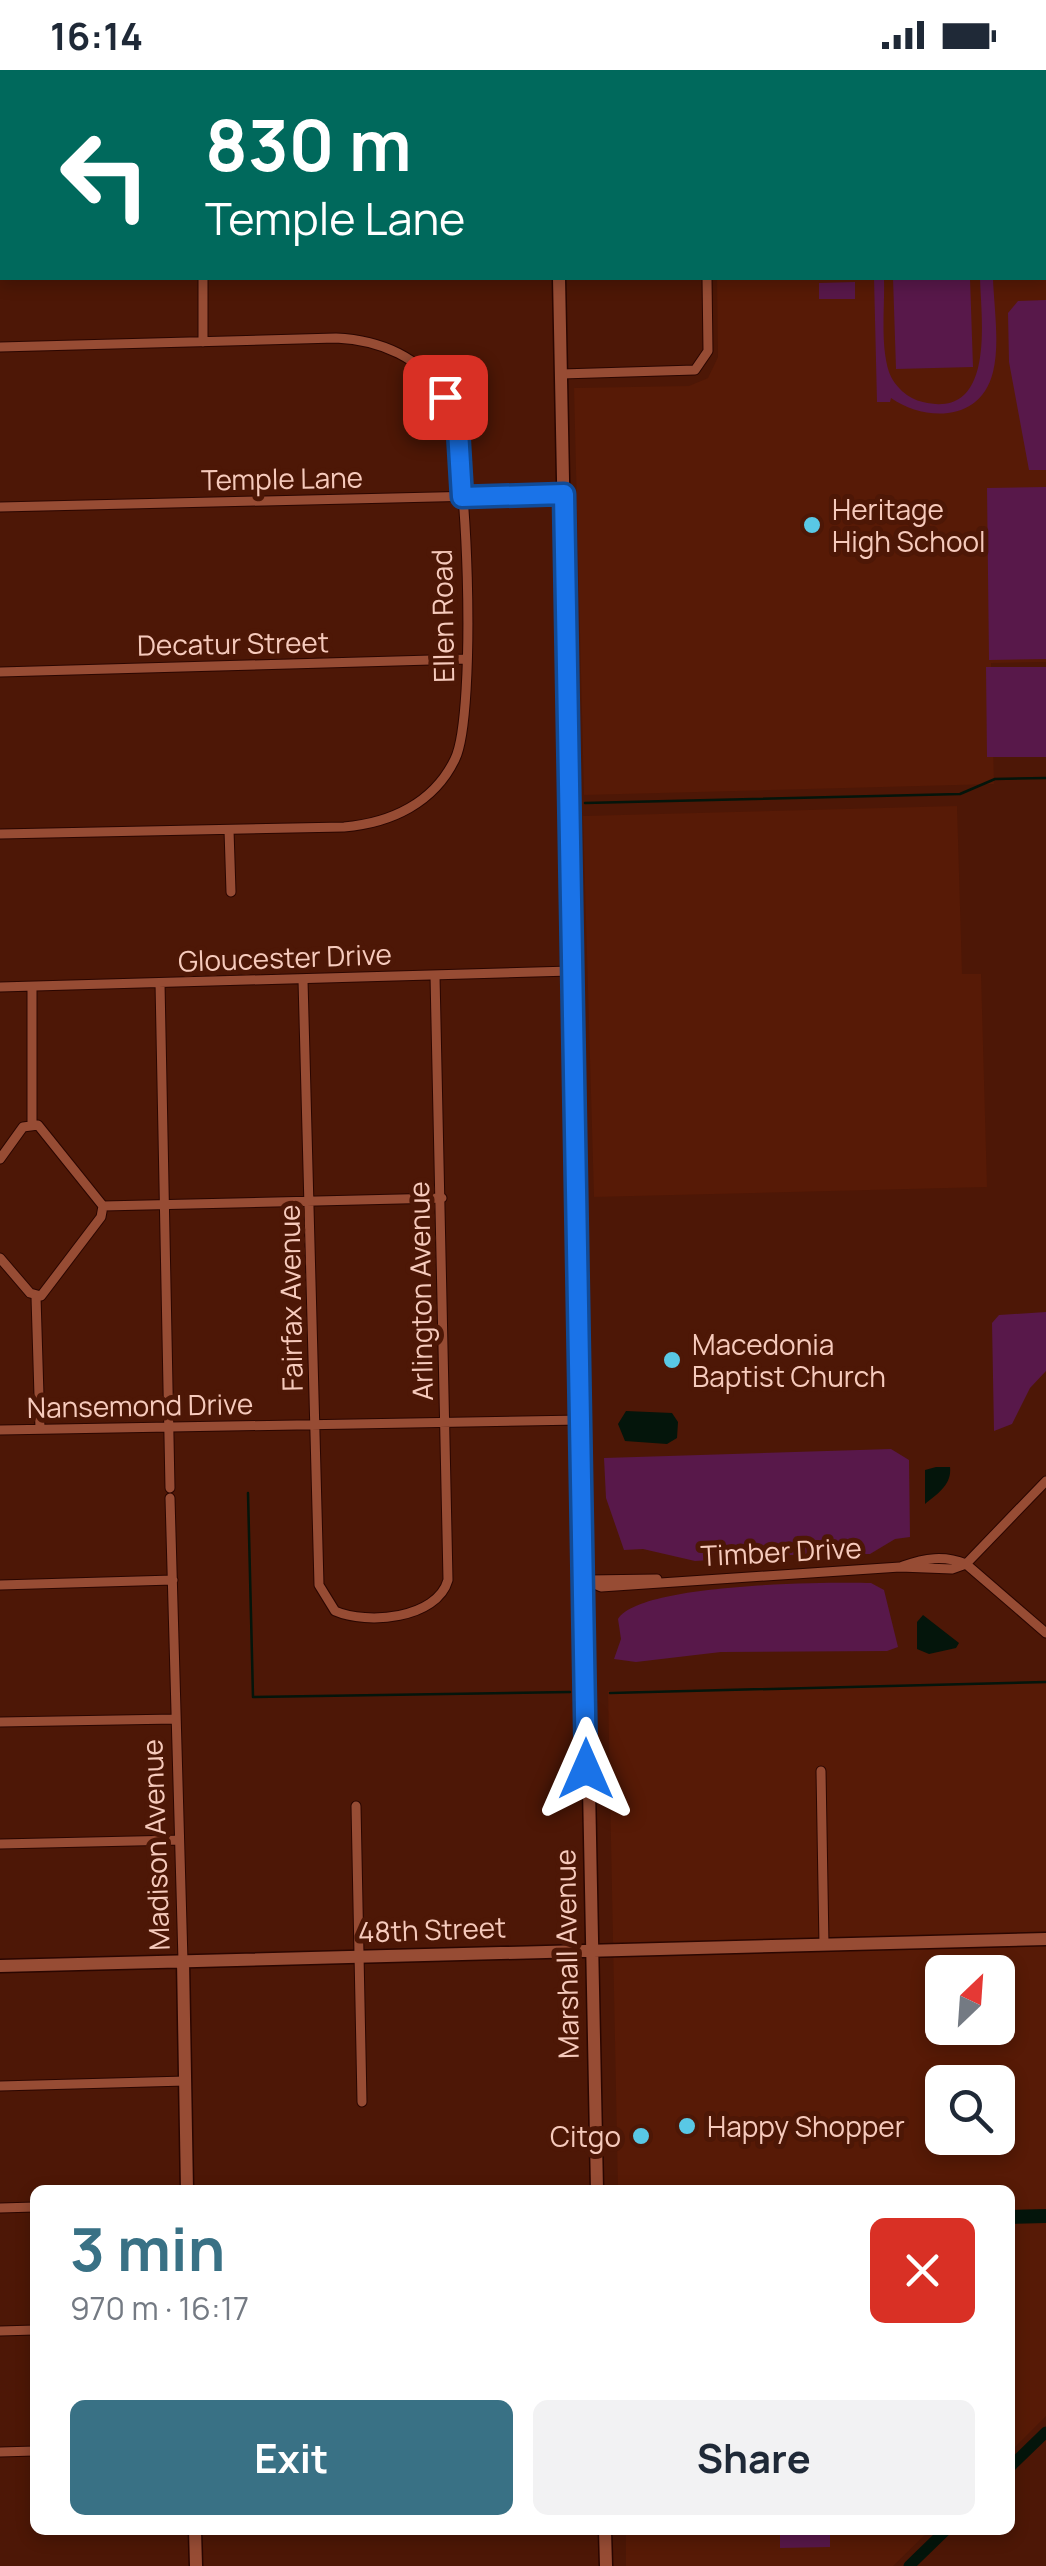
<!DOCTYPE html>
<meta charset="utf-8">
<style>
:root{--surface:#fff;--page:#f2f2f3;--text:#1f2937;--muted:#747a83;--accent:#397185}
body{margin:0;font-family:Manrope,sans-serif;background:var(--page);color:var(--text);height:100vh;display:flex;flex-direction:column;font-size:38px;white-space:nowrap}
*{box-sizing:border-box;margin:0}
p{font-size:32px;color:var(--muted)}
.icon{flex:none;width:55px;height:55px;fill:none;stroke:currentColor;stroke-width:2;stroke-linecap:round;stroke-linejoin:round}
.map{position:relative;flex:1;overflow:hidden}
.details{position:absolute;left:30px;top:2115px;width:985px;height:350px;display:flex;flex-direction:column;background:var(--surface);border-radius:15px;box-shadow:0 5px 15px #0003}
.details>*{flex:none}
.top-card{position:absolute;left:0px;top:0px;width:1048px;height:210px;box-shadow:0 5px 15px #0003;background:#00695c;color:#fff;overflow:hidden}
.needle{width:65px;rotate:25deg}
.controls{position:absolute;left:925px;top:1885px;display:grid;gap:20px}
.controls a{display:grid;place-items:center;width:90px;height:90px;border-radius:15px;background:var(--surface);box-shadow:0 5px 15px #0003;font-size:50px}
.pin{position:absolute;display:grid;place-items:center;width:85px;height:85px;color:#fff;margin:-42px;border-radius:20px;box-shadow:0 5px 15px #0006}
.me{position:absolute;width:110px;margin:-55px;rotate:0deg;stroke-linejoin:round;filter:drop-shadow(0 0 8px #0008)}
.turn{display:flex;align-items:center;gap:35px;height:210px;padding:0 40px;font-size:45px}
.turn .icon{width:130px;height:130px;stroke-width:2.5}
.turn b{display:block;font-size:70px;line-height:85px}
.round{display:grid;place-items:center;flex:none;width:105px;height:105px;border-radius:15px;background:var(--page)}
.headline{display:flex;align-items:center;justify-content:space-between;height:170px;padding:0 40px}
h1{font-size:60px;font-weight:700;line-height:75px;color:var(--accent)}
.action{display:flex;gap:20px;margin-top:auto;padding:20px 40px}
.action a{flex:1;height:115px;border-radius:15px;background:var(--accent);color:#fff;font-size:40px;font-weight:700;line-height:115px;text-align:center}
.action a+a{background:var(--page);color:var(--text)}
.status{display:flex;justify-content:space-between;align-items:center;height:70px;padding:0 50px;background:var(--surface);direction:ltr}
.status svg{height:28px;fill:currentColor}
.map>svg:first-child{display:block}
.built{fill:#571a06;fill-rule:evenodd}
.green{fill:#58184a}
.water{fill:#04150b}
.lines{fill:none;stroke-linecap:round;stroke-linejoin:round}
.stream{stroke:#04150b;stroke-width:2.5}
.canal{stroke:#04150b;stroke-width:11}
.street-casing{stroke:#2a0600;stroke-width:11}
.secondary-casing{stroke:#2a0600;stroke-width:15}
.street{stroke:#974c34;stroke-width:9}
.secondary{stroke:#974c34;stroke-width:12}
.route-casing{stroke:#114b97;stroke-width:25}
.route{stroke:#1a73e8;stroke-width:18}
.poi-dot{fill:#59c8e5;stroke:#4d1706;stroke-width:4}
.labels{text-anchor:middle;dominant-baseline:central;stroke-width:10;stroke-linejoin:round;paint-order:stroke}
.street-label{font-size:28px;fill:#f6cabc;stroke:#4d1706}
.poi-label{font-size:28px;fill:#f6cabc;stroke:#4d1706;text-anchor:start}
</style>
<div class="status"><b>16:14</b><svg viewBox="0 0 49 12"><path d="M0 12V9h3v3zM5 12V6h3v6zM10 12V3h3v9zM15 12V0h3v12zM26 1h20v11H26zM47 4h2v5h-2z"/></svg></div>
<div class="map">
<svg width="1046" height="2496" viewBox="0 0 1046 2496">
<rect width="100%" height="100%" fill="#4d1706"/>
<!-- built -->
<path class="built" d="M1046,61V592L991,593L994,714L584,725L574,318L689,316L708,308L718,287L717,208H1045Z
M957,736L962,904H981L987,1117L594,1127L583,746Z
M1046,1613V2346L1010,2382V2120H618L608,1621ZM942,1902H998V1958H942ZM942,2012H998V2068H942Z
M626,2460H930L893,2496H626Z"/>
<!-- green -->
<path class="green" d="M874,208H884C885,236 880,274 889,302C894,316 908,329 923,332C996,350 981,249 980,208H993C994,237 1000,274 993,302C981,352 925,352 891,328L890,332H877Z
M893,208H970L973,297L896,299Z
M855,212V229H819V213Z
M1046,230V400H1029L1009,292L1008,243L1018,231Z
M1046,417V589L989,590L987,418Z
M986,597H1046V687H987Z
M1046,1242V1301L1030,1318L1012,1354L994,1361L992,1253L999,1245Z
M891,1379L909,1390L910,1467L895,1469L870,1484L788,1485L766,1492L742,1488L695,1491L643,1479L624,1480L606,1428L604,1388Z
M871,1513L884,1520L898,1577L887,1581L721,1582L636,1592L614,1589L621,1569L618,1549C640,1513 826,1512 871,1513Z
M780,2460H830V2477L780,2478Z"/>
<!-- water -->
<path class="water" d="M626,1341L672,1343L678,1352L677,1368L667,1374L625,1371L618,1354Z
M936,1397H950C952,1415 937,1424 925,1434V1400Z
M923,1545L959,1573L956,1578L929,1584L917,1579V1552Z
M1046,2139V2153L1010,2154V2140Z"/>
<g class="lines">
<!-- stream -->
<path class="stream" d="M585,733L960,724L995,709L1046,708
M248,1423L253,1627L570,1622
M610,1623L1046,1612"/>
<!-- canal -->
<path class="canal" d="M1010,2397L1046,2362
M909,2496L946,2460"/>
<!-- street casing -->
<g class="street-casing">
<path id="street" d="M136,0V2
M959,0V2
M203,208V272
M0,277L336,268C380,270 422,287 445,327C469,368 477,645 455,689C434,733 391,753 344,757L0,764
M561,304L695,300L708,281L707,208
M0,437L564,424
M0,602L467,589
M229,760L231,822
M303,910L319,1515L335,1541C367,1555 437,1549 448,1510L435,906
M160,913L170,1418
M0,917L571,901
M32,917V1055
M0,1089L23,1057L38,1055L103,1136L101,1147L41,1226L30,1223L0,1188
M103,1136L442,1128
M36,1227L40,1359
M0,1360L581,1350
M170,1428L183,1891
M903,1496C925,1488 944,1485 966,1494L1046,1563
M585,1510L601,1517L900,1497L952,1499L966,1494L1046,1411
M588,1510L657,1509
M0,1515L173,1510
M0,1652L176,1649
M821,1701L824,1875
M356,1736L362,2032
M0,1774L179,1770
M0,2016L186,2011
M0,2138L35,2137
M0,2261L35,2260
M0,2382L35,2381"/>
</g>
<!-- secondary casing -->
<g class="secondary-casing">
<path id="secondary" d="M551,0V2
M1045,43H1046
M0,68H2
M559,208L597,2120
M183,1891L187,2120
M0,1896L1046,1869
M195,2460L196,2496
M605,2460L606,2496"/>
</g>
<!-- street -->
<use href="#street" class="street"/>
<!-- secondary -->
<use href="#secondary" class="secondary"/>
</g>
<g class="lines">
<!-- route casing -->
<g class="route-casing">
<path id="route" d="M445,327L458,360L462,427L564,424L586,1699"/>
</g>
<!-- route -->
<use href="#route" class="route"/>
</g>
<!-- markers -->
<g class="poi-dot">
<circle cx="812" cy="455" r="10"/>
<circle cx="672" cy="1290" r="10"/>
<circle cx="687" cy="2056" r="10"/>
<circle cx="641" cy="2066" r="10"/>
</g>
<g class="labels">
<!-- street labels -->
<g class="street-label">
<text transform="translate(282 408) rotate(-1)">Temple Lane</text>
<text transform="translate(442 546) rotate(-91)">Ellen Road</text>
<text transform="translate(233 573) rotate(-1)">Decatur Street</text>
<text transform="translate(285 887) rotate(-2)">Gloucester Drive</text>
<text transform="translate(420 1221) rotate(-91)">Arlington Avenue</text>
<text transform="translate(290 1228) rotate(-91)">Fairfax Avenue</text>
<text transform="translate(140 1335) rotate(-1)">Nansemond Drive</text>
<text transform="translate(781 1481) rotate(-3)">Timber Drive</text>
<text transform="translate(155 1775) rotate(-92)">Madison Avenue</text>
<text transform="translate(432 1859) rotate(-2)">48th Street</text>
<text transform="translate(566 1884) rotate(-91)">Marshall Avenue</text>
</g>
<!-- poi labels -->
<g class="poi-label">
<text x="832" y="439">Heritage<tspan x="832" dy="32">High School</tspan></text>
<text x="692" y="1274">Macedonia<tspan x="692" dy="32">Baptist Church</tspan></text>
<text x="707" y="2056">Happy Shopper</text>
<text x="621" y="2066" text-anchor="end">Citgo</text>
</g>
</g>
</svg>
<div class="controls">
<a><svg class="needle" viewBox="-14 -14 28 28"><path d="M0-13l5 13h-10z" fill="#e53935"/><path d="M0 13l5-13h-10z" fill="#747a83"/></svg></a>
<a><svg class="icon" aria-label="search" viewBox="0 0 24 24"><circle cx="10" cy="10" r="6"/><path d="M15 15l6 6"/></svg></a>
</div>
<div class="pin" style="left:445px;top:327px;background:#d93025"><svg class="icon" aria-label="arrive" viewBox="0 0 24 24"><path d="M6 21V4h12l-3 4 3 4H6"/></svg></div>
<svg class="me" style="left:586px;top:1699px" viewBox="-20 -20 40 40"><path d="M0-17L14 15 0 8-14 15z" fill="#1a73e8" stroke="#fff" stroke-width="4"/></svg>
<div class="top-card">
<div class="turn"><svg class="icon" aria-label="left" viewBox="0 0 24 24"><path d="M17 20v-9H6M10 6l-5 5 5 5"/></svg><div><b>830 m</b>Temple Lane</div></div>
</div>
<section class="details">
<div class="headline"><div><h1>3 min</h1><p>970 m · 16:17</p></div><a class="round" style="background:#d93025;color:#fff"><svg class="icon" aria-label="close" viewBox="0 0 24 24"><path d="M6 6l12 12M18 6L6 18"/></svg></a></div>
<div class="action"><a>Exit</a><a>Share</a></div>
</section>
</div>
